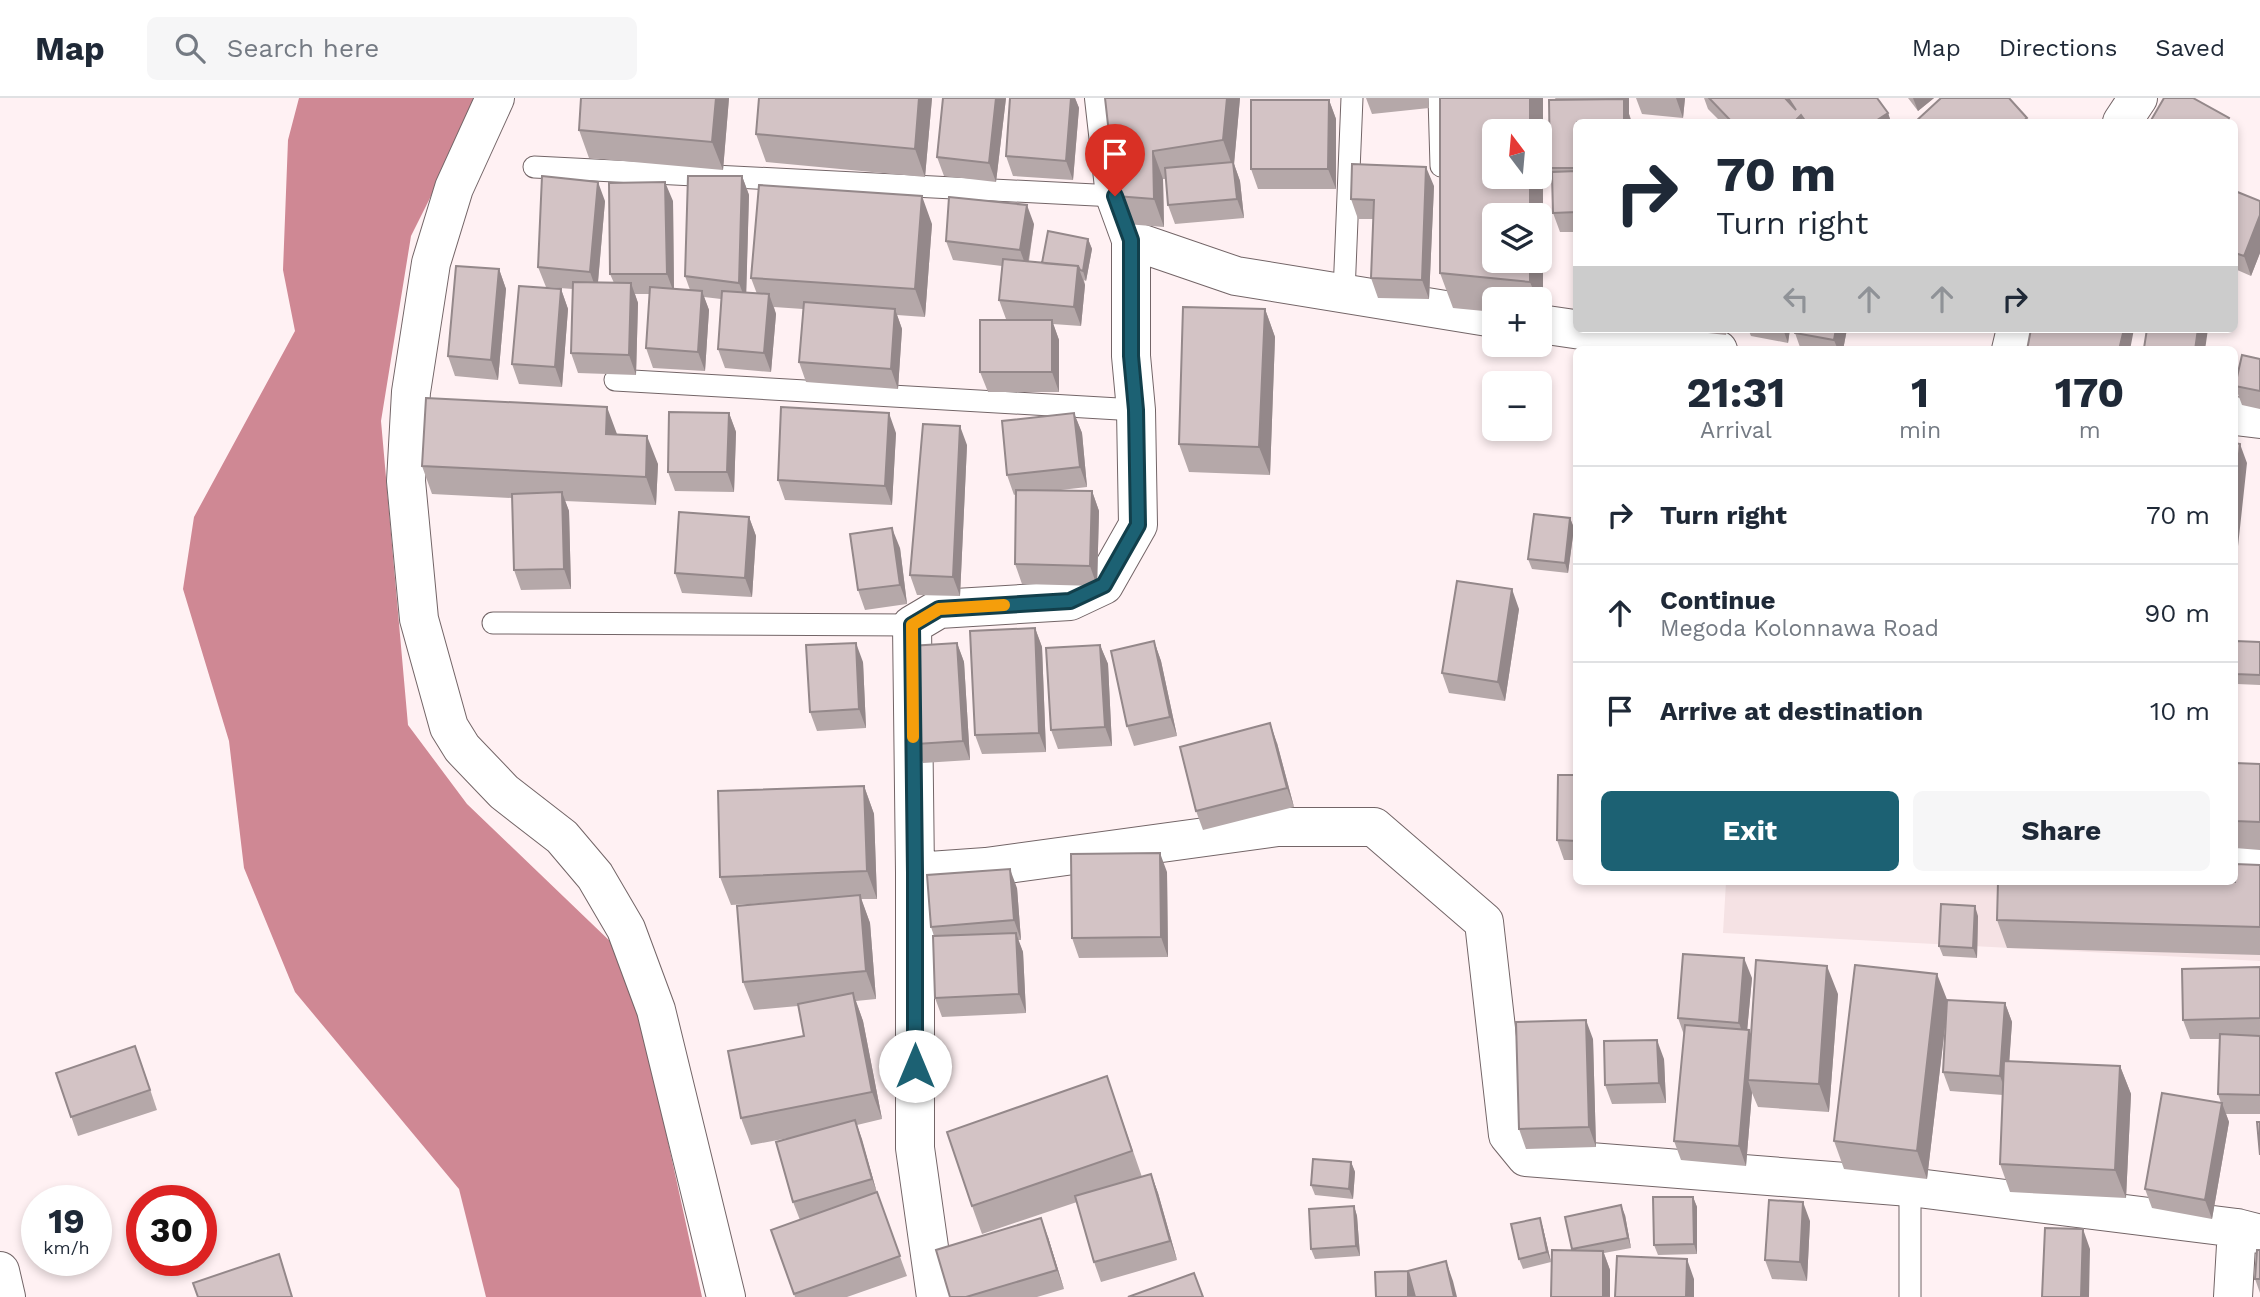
<!DOCTYPE html>
<meta charset="utf-8">
<style>
:root{--surface:#fff;--page:#f6f6f7;--text:#1f2937;--muted:#747a83;--line:#e0e1e3;--accent:#1c6173}
body{margin:0;font-family:"Work Sans",sans-serif;background:var(--page);color:var(--text);height:100vh;display:flex;flex-direction:column;font-size:26px;white-space:nowrap}
*{box-sizing:border-box;margin:0}
p{font-size:23px;color:var(--muted)}
.icon{flex:none;width:38px;height:38px;fill:none;stroke:currentColor;stroke-width:2;stroke-linecap:round;stroke-linejoin:round}
.map{position:relative;flex:1;overflow:hidden}
.panel{position:absolute;left:1573px;top:248px;width:665px;height:539px;display:flex;flex-direction:column;background:var(--surface);border-radius:10px;box-shadow:0 4px 10px #0003}
.panel>*{flex:none}
.guide{position:absolute;left:1573px;top:21px;width:665px;height:214px;border-radius:10px;box-shadow:0 4px 10px #0003;background:#fff;color:var(--text);overflow:hidden}
.needle{width:46px;rotate:344deg}
.fabs{position:absolute;left:1482px;top:21px;display:grid;gap:14px}
.fabs a{display:grid;place-items:center;width:70px;height:70px;border-radius:10px;background:var(--surface);box-shadow:0 4px 10px #0003;font-size:35px}
.speed{position:absolute;left:21px;top:1087px;display:flex;gap:14px;font-size:35px;font-weight:700;text-align:center}
.speed>*{display:grid;place-content:center;width:91px;height:91px;border-radius:50%;background:var(--surface);box-shadow:0 4px 10px #0003;line-height:1}
.speed small{font-size:18px;font-weight:400}
.speed .limit{border:10px solid #d22;background:#fff;color:#111}
.pin{position:absolute;display:grid;place-items:center;width:60px;height:60px;color:#fff;margin:-72px -30px;border-radius:50% 50% 50% 0;rotate:-45deg;box-shadow:0 0 7px #0007}
.pin .icon{rotate:45deg}
.me{position:absolute;width:77px;margin:-38px;rotate:0deg;stroke-linejoin:round;filter:drop-shadow(0 0 5px #0008)}
.turn{display:flex;align-items:center;gap:24px;height:147px;padding:0 28px;font-size:32px}
.turn .icon{width:91px;height:91px;stroke-width:2.5}
.turn b{display:block;font-size:49px;line-height:60px}
.lanes{display:flex;align-items:center;height:66px;padding:0 28px;background:#0003;justify-content:center;gap:35px;direction:ltr}
.lanes .off{opacity:.35}
.eta{display:flex;justify-content:space-evenly;align-items:center;height:119px;text-align:center}
.eta b{font-size:42px;font-weight:700;line-height:49px}
.action{display:flex;gap:14px;margin-top:auto;padding:14px 28px}
.action a{flex:1;height:80px;border-radius:10px;background:var(--accent);color:#fff;font-size:28px;font-weight:700;line-height:80px;text-align:center}
.action a+a{background:var(--page);color:var(--text)}
ul{padding:0;list-style:none}
li{display:flex;align-items:center;gap:21px;height:98px;padding:0 28px;border-top:2px solid var(--line)}
li div{flex:1}
li b{display:block;font-size:26px}
li em{font-style:normal}
header{display:flex;align-items:center;gap:42px;box-sizing:border-box;height:98px;padding:0 35px;background:var(--surface);border-bottom:2px solid var(--line)}
header strong{font-size:33px}
nav{display:flex;gap:38px;margin-inline-start:auto;font-size:24px}
.search{width:490px;height:63px;background:var(--page);display:flex;align-items:center;gap:18px;box-sizing:border-box;padding:0 24px;border-radius:10px;color:var(--muted);font-size:26px}
.map>svg:first-child{display:block}
.built{fill:#f5e2e4}
.water{fill:#cf8894}
.lines{fill:none;stroke-linecap:round;stroke-linejoin:round}
.lane-casing{stroke:#736567;stroke-width:23}
.street-casing{stroke:#736567;stroke-width:40}
.lane{stroke:#fff;stroke-width:21}
.street{stroke:#fff;stroke-width:38}
.wall{fill:#b5a8a9}
.shaded-wall{fill:#94888a}
.building{fill:#d3c3c5;stroke:#94888a;stroke-width:2}
.route-casing{stroke:#123f4b;stroke-width:18}
.route{stroke:#1c6173;stroke-width:12}
.slow{stroke:#f59e0b;stroke-width:12}
</style>
<header>
<strong>Map</strong>
<div class="search"><svg class="icon" aria-label="search" viewBox="0 0 24 24"><circle cx="10" cy="10" r="6"/><path d="M15 15l6 6"/></svg>Search here</div>
<nav><a>Map</a><a>Directions</a><a>Saved</a></nav>
</header>
<div class="map">
<svg width="2260" height="1199" viewBox="0 0 2260 1199">
<rect width="100%" height="100%" fill="#fff1f3"/>
<!-- built -->
<path class="built" d="M2260,688V863L1723,835L1726,784H2235Z"/>
<!-- water -->
<path class="water" d="M299,0H480L411,138L381,323L408,627L467,706L615,848L645,939L702,1199H486L459,1091L295,894L244,770L229,643L183,491L194,419L295,233L283,172L288,42Z"/>
<g class="lines">
<!-- lane casing -->
<g class="lane-casing">
<path id="lane" d="M1439,0L1441,68
M534,69L1115,98
M1344,195L1352,0
M615,282L1136,312
M493,525L912,527
M2235,760H2260
M1910,1199V1089"/>
</g>
<!-- street casing -->
<g class="street-casing">
<path id="street" d="M495,0L454,90L431,165L411,294L406,383L419,521L449,629L462,650L504,694L562,739L595,778L626,831L656,912L726,1199
M1104,0L1115,98L1131,142L1236,178L1494,220
M2122,24L2138,0
M1540,226L1718,252
M2011,252L2016,231
M2235,318L2260,321
M915,774L986,769L1278,729H1374L1484,824L1508,1037L1526,1059L1910,1089L2237,1130L2260,1136
M0,1173L6,1199
M936,1199L915,1050V774L912,527L939,511L1070,503L1104,487L1138,427L1136,312L1131,258V142
M2233,1199L2237,1130"/>
</g>
<!-- lane -->
<use href="#lane" class="lane"/>
<!-- street -->
<use href="#street" class="street"/>
</g>
<!-- wall -->
<path class="wall" d="M581,0H729L723,72L589,60L579,32Z
M759,0H932L925,79L766,64L756,36Z
M943,0H1006L996,84L944,78L937,59Z
M1010,0H1075L1079,10L1073,82L1013,78L1006,58Z
M1105,0H1240L1234,66L1240,83L1244,120L1175,126L1168,107L1166,81H1163L1164,129L1126,126L1116,98Z
M1366,0H1428L1429,10L1372,16Z
M1440,0H1543V219H1540V201H1494V214L1453,210L1440,175Z
M1555,0H1629V16L1631,21L1577,24V134H1560L1553,115L1552,78L1550,70L1556,2Z
M1636,0H1685L1683,20L1642,16Z
M1704,0H1877L1888,15L1891,24H1721L1708,11Z
M1908,0H1934L1918,13Z
M1329,2L1336,21V91H1258L1251,71Z
M742,78L749,97L746,195L757,196L751,180L932,126L925,219L897,217L902,231L898,291L806,284L799,264L803,211L774,209L776,216L771,274L725,270L718,251L721,201L704,199L709,212L705,273L653,270L646,250L650,196H635L638,205L636,277L578,275L571,255L573,191L546,189L538,169L605,103L598,185H614L610,176L673,103L674,191L690,192L685,178Z
M1434,88L1429,201L1378,200L1371,180L1373,121H1358L1351,101Z
M2235,93L2260,103V155L2251,178L2235,171Z
M1034,126L1029,163L1042,165L1088,141L1092,151L1086,183L1084,182L1085,187L1081,228L1053,226L1059,242V294H988L980,274L1014,222L1006,221L999,202L1002,168L953,162L946,143Z
M499,171L506,191L498,282L455,278L448,258Z
M561,191L568,211L562,289L519,286L512,266Z
M1265,211L1275,239L1270,377L1189,374L1179,346Z
M1672,231H1727L1726,237Z
M1748,231H1790L1788,245L1751,238Z
M1795,231H1847L1843,252H1801L1795,235Z
M2260,261V311L2242,307L2235,288Z
M729,315L736,334L734,394L675,393L668,374Z
M1074,315L1082,335L1087,389L1052,393H1092L1099,413L1097,488L1022,486L1015,466L1016,396L1014,397L1007,377Z
M896,335L892,407L785,402L778,382Z
M617,336L658,366L656,407L565,403L569,413L571,491L521,492L514,472L512,400L432,396L422,368Z
M967,347L960,498L917,497L910,477Z
M749,419L756,438L752,499L682,495L675,475Z
M1570,420L1574,430L1568,475L1532,471L1528,461Z
M900,450L907,506L865,512L858,492Z
M1519,511L1505,603L1449,595L1442,575Z
M1035,530L1042,549L1046,654L982,656L975,637Z
M1154,543L1161,563L1177,638L1134,648L1127,628Z
M2235,543L2260,544V587L2237,586L2235,581Z
M957,545L964,564L970,662L923,665L916,646Z
M1100,547L1108,566L1112,648L1058,651L1051,632Z
M863,564L866,630L817,633L810,614Z
M1277,645L1294,709L1203,732L1196,713Z
M2235,665L2260,666V752L2235,750Z
M1577,677V762H1564L1557,742Z
M864,688L874,716L877,801H861L870,825L876,901L856,903L863,923L882,1021L857,1027L877,1095L907,1178L847,1199H795L771,1132L800,1122L793,1104L794,1039L751,1047L741,1020L804,938L798,908L754,912L743,884L768,805L731,807L720,779Z
M2260,767V857L2007,850L1997,822Z
M1167,774L1168,859L1079,860L1072,840Z
M1017,790L1021,842H1018L1023,854L1026,915L942,919L935,900L934,838L931,829Z
M1978,818L1977,860L1943,858L1939,848Z
M2260,869V1016H2226L2229,1024L2212,1121L2152,1110L2145,1091L2221,1005L2218,996L2220,941H2190L2183,922Z
M1752,880L1747,932L1751,936L1838,896L1829,1014L1758,1009L1752,995L1746,1068L1681,1062L1674,1043L1684,937L1678,920Z
M1947,902L2005,905L2012,924L2009,964L2120,968L2131,996L2126,1100L2010,1094L2000,1066L2003,997L1950,993L1943,974L1946,919L1927,1081L1844,1071L1834,1043Z
M1593,941L1596,1049L1526,1051L1519,1031Z
M1664,961L1666,1005L1612,1006L1605,987Z
M142,967L157,1012L78,1038L56,975Z
M1107,978L1142,1079L1151,1076L1158,1095L1177,1162L1101,1184L1094,1164L1077,1104L982,1136L972,1108Z
M1351,1064L1355,1074L1353,1101L1315,1097L1311,1087Z
M1693,1099L1697,1109V1156L1658,1157L1654,1147Z
M1354,1108L1357,1118L1360,1158L1315,1161L1311,1151Z
M1625,1117L1631,1150L1604,1155L1610,1172V1199H1551L1572,1153L1565,1119Z
M1540,1120L1543,1130L1551,1164L1523,1171L1519,1161Z
M1810,1123L1807,1183L1772,1181L1765,1162Z
M1048,1139L1064,1191L1037,1199H950Z
M2260,1152V1195L2255,1181Z"/>
<!-- shaded-wall -->
<path class="shaded-wall" d="M716,0H729L723,72L712,44Z
M919,0H932L925,79L915,51Z
M996,0H1006L996,84L989,65Z
M1071,0H1075L1079,10L1073,82L1066,63Z
M1227,0H1240L1234,66L1240,83L1244,120L1237,101L1233,70L1223,42Z
M1530,0H1543V219L1540,210V201H1537L1530,184V163H1540V117H1530V79H1540V33H1530Z
M1623,0H1629V16L1631,24H1624Z
M1676,0H1685L1683,20Z
M1913,0H1934L1918,13Z
M1329,2L1336,21V91L1328,71Z
M1888,15L1891,24H1874Z
M1801,17L1804,24H1794Z
M1153,53L1163,81L1164,129L1154,101Z
M1426,69L1434,88L1429,201L1422,182Z
M742,78L749,97L746,204L739,185Z
M598,84L605,103L597,194L590,174Z
M665,84L673,103L674,195L667,176Z
M922,98L932,126L925,219L915,191Z
M1027,107L1034,126L1027,171L1020,152Z
M2260,117V155L2251,178L2244,158Z
M1088,141L1092,151L1086,183L1083,173Z
M1078,168L1085,187L1081,228L1074,209Z
M499,171L506,191L498,282L491,262Z
M631,185L638,205L636,277L629,257Z
M561,191L568,211L562,289L555,269Z
M702,193L709,212L705,273L698,254Z
M769,196L776,216L771,274L764,255Z
M895,211L902,231L898,291L891,271Z
M1265,211L1275,239L1270,377L1259,349Z
M1052,222L1059,242V294L1052,274Z
M1783,231H1790L1788,245Z
M1836,231H1847L1843,252H1838L1834,242Z
M2124,231H2134L2130,252H2119Z
M2198,231H2208L2205,252H2195Z
M607,309L617,336H606Z
M729,315L736,334L734,394L727,374Z
M889,315L896,335L892,407L885,388Z
M1074,315L1082,335L1087,389L1080,369Z
M960,328L967,347L960,498L953,479Z
M647,338L658,366L656,407L646,379Z
M2240,346L2247,365L2235,476V395Z
M1092,393L1099,413L1097,488L1090,468Z
M562,394L569,413L571,491L564,471Z
M749,419L756,438L752,499L745,480Z
M1570,420L1574,430L1568,475L1565,465Z
M892,430L900,450L907,506L900,487Z
M1512,491L1519,511L1505,603L1498,584Z
M1035,530L1042,549L1046,654L1039,635Z
M1154,543L1161,563L1177,638L1170,619Z
M856,545L863,564L866,630L859,611Z
M957,545L964,564L970,662L963,643Z
M1100,547L1108,566L1112,648L1105,629Z
M1270,625L1277,645L1294,709L1287,690Z
M864,688L874,716L877,801L867,773Z
M1160,755L1167,774L1168,859L1161,839Z
M1010,771L1017,790L1021,842L1014,822Z
M860,797L870,825L876,901L866,873Z
M1975,808L1978,818L1977,860L1973,850Z
M1016,835L1023,854L1026,915L1019,896Z
M1744,860L1752,880L1746,945L1739,925Z
M1827,868L1838,896L1829,1014L1819,986Z
M1937,876L1948,904L1927,1081L1917,1053Z
M853,895L863,923L882,1021L872,994Z
M2005,905L2012,924L2007,997L2000,978Z
M1586,922L1593,941L1596,1049L1589,1029Z
M1749,932L1756,951L1748,982L1752,995L1746,1068L1739,1048Z
M1657,942L1664,961L1666,1005L1659,985Z
M2120,968L2131,996L2126,1100L2115,1072Z
M2222,1005L2229,1024L2212,1121L2205,1102Z
M855,1022L862,1041L877,1095L907,1178L872,1081Z
M1351,1064L1355,1074L1353,1101L1349,1091Z
M1151,1076L1158,1095L1177,1162L1170,1143Z
M1693,1099L1697,1109V1156L1694,1146Z
M1803,1104L1810,1123L1807,1183L1800,1164Z
M1621,1107L1625,1117L1631,1150L1628,1140Z
M1354,1108L1357,1118L1360,1158L1356,1148Z
M1041,1120L1048,1139L1064,1191L1057,1172Z
M1540,1120L1543,1130L1551,1164L1547,1154Z
M2083,1131L2090,1151L2089,1199H2081Z
M1603,1153L1610,1172V1199H1603Z
M1687,1161L1694,1181V1199H1686Z
M1446,1163L1453,1183L1457,1199H1454Z
M1408,1173L1415,1192V1199H1408Z"/>
<!-- building -->
<path class="building" d="M581,0H716L712,44L579,32Z
M759,0H919L915,51L756,36Z
M943,0H996L989,65L937,59Z
M1010,0H1071L1066,63L1006,58Z
M1105,0H1227L1223,42L1153,53L1154,101L1116,98Z
M1440,0H1530V33H1494V79H1530V117H1494V163H1530V184L1440,175Z
M1709,0H1785L1796,12L1788,0H1877L1888,15L1874,24H1806L1801,17L1794,24H1732Z
M1941,0H2009L2027,20L2022,24H1915Z
M2164,0H2193L2229,20L2227,24H2150Z
M1624,1V24H1577V70H1550L1549,2Z
M1251,2H1329L1328,71H1251Z
M1233,64L1237,101L1168,107L1165,70Z
M1352,66L1426,69L1422,182L1371,180L1374,102L1351,101Z
M1577,73V114L1553,115L1552,74Z
M542,78L598,84L590,174L538,169Z
M688,78H742L739,185L685,178Z
M665,84L667,176H610L609,85Z
M759,87L922,98L915,191L751,180Z
M2235,93L2260,103V117L2244,158L2235,155Z
M949,99L1027,107L1020,152L946,143Z
M1048,133L1088,141L1083,173L1080,172L1078,168L1042,165Z
M1003,161L1078,168L1074,209L999,202Z
M456,168L499,171L491,262L448,258Z
M573,184L631,185L629,257L571,255Z
M519,188L561,191L555,269L512,266Z
M650,189L702,193L698,254L646,250Z
M722,193L769,196L764,255L718,251Z
M804,204L895,211L891,271L799,264Z
M1183,209L1265,211L1259,349L1179,346Z
M980,222H1052V274H980Z
M1795,231H1836L1834,242L1795,235Z
M2031,231H2124L2119,252H2027Z
M2147,231H2198L2195,252H2162L2144,250Z
M2242,257L2260,261V293L2235,288Z
M426,300L607,309L606,336L647,338L646,379L422,368Z
M781,309L889,315L885,388L778,382Z
M669,314L729,315L727,374H668Z
M1074,315L1080,369L1007,377L1002,323Z
M923,326L960,328L953,479L910,477Z
M2235,345L2240,346L2235,395Z
M1016,392L1092,393L1090,468L1015,466Z
M562,394L564,471L514,472L512,396Z
M679,414L749,419L745,480L675,475Z
M1534,416L1570,420L1565,465L1528,461Z
M892,430L900,487L858,492L850,436Z
M1457,483L1512,491L1498,584L1442,575Z
M1035,530L1039,635L975,637L970,533Z
M1154,543L1170,619L1127,628L1111,553Z
M2235,543L2260,544V577L2235,576Z
M856,545L859,611L810,614L806,547Z
M957,545L963,643L916,646L910,548Z
M1100,547L1105,629L1051,632L1046,550Z
M1270,625L1287,690L1196,713L1180,649Z
M2235,665L2260,666V724L2235,723Z
M1558,677H1577V743L1557,742Z
M864,688L867,773L720,779L718,693Z
M1160,755L1161,839L1072,840L1071,756Z
M2235,766L2260,767V829L1997,822L1998,784H2235Z
M1010,771L1014,822L931,829L927,777Z
M860,797L866,873L743,884L737,808Z
M1941,806L1975,808L1973,850L1939,848Z
M1016,835L1019,896L935,900L933,838Z
M1683,856L1744,860L1739,925L1678,920Z
M1756,862L1827,868L1819,986L1748,982Z
M1855,867L1937,876L1917,1053L1834,1043Z
M2260,869V920L2183,922L2182,871Z
M853,895L872,994L741,1020L728,953L804,938L798,906Z
M1947,902L2005,905L2000,978L1943,974Z
M1586,922L1589,1029L1519,1031L1516,924Z
M1685,927L1749,932L1739,1048L1674,1043Z
M2220,936L2260,938V997L2218,996Z
M1657,942L1659,985L1605,987L1604,943Z
M135,948L150,992L71,1019L56,975Z
M2004,963L2120,968L2115,1072L2000,1066Z
M1107,978L1132,1053L972,1108L947,1034Z
M2162,995L2222,1005L2205,1102L2145,1091Z
M855,1022L872,1081L793,1104L776,1044Z
M2257,1024H2260V1057Z
M1313,1061L1351,1064L1349,1091L1311,1087Z
M1151,1076L1170,1143L1094,1164L1075,1098Z
M877,1094L900,1158L794,1196L771,1132Z
M1653,1099H1693L1694,1146L1654,1147Z
M1769,1102L1803,1104L1800,1164L1765,1162Z
M1621,1107L1628,1140L1572,1151L1565,1119Z
M1354,1108L1356,1148L1311,1151L1309,1111Z
M1041,1120L1057,1172L966,1199H950L936,1152Z
M1540,1120L1547,1154L1519,1161L1511,1126Z
M2045,1130L2083,1131L2081,1199H2042Z
M1552,1152L1603,1153V1199H1551Z
M2257,1152H2260V1181H2255Z
M279,1156L292,1199H198L193,1185Z
M1617,1158L1687,1161L1686,1199H1615Z
M1446,1163L1454,1199H1415L1408,1173Z
M1408,1173V1199H1376L1375,1174Z
M1194,1175L1203,1199H1128Z"/>
<g class="lines">
<!-- route casing -->
<g class="route-casing">
<path id="route" d="M915,968V774L912,527L939,511L1070,503L1104,487L1138,427L1136,312L1131,258V142L1115,98"/>
</g>
<!-- route -->
<use href="#route" class="route"/>
<!-- slow -->
<path class="slow" d="M913,639L912,527L939,511L1004,507"/>
</g>
</svg>
<div class="fabs">
<a><svg class="needle" viewBox="-14 -14 28 28"><path d="M0-13l5 13h-10z" fill="#e53935"/><path d="M0 13l5-13h-10z" fill="#747a83"/></svg></a>
<a><svg class="icon" aria-label="layers" viewBox="0 0 24 24"><path d="M12 4l9 5-9 5-9-5zM3 14l9 5 9-5"/></svg></a>
<a>+</a>
<a>−</a>
</div>
<div class="speed"><div>19<small>km/h</small></div><div class="limit">30</div></div>
<div class="pin" style="left:1115px;top:98px;background:#d93025"><svg class="icon" aria-label="arrive" viewBox="0 0 24 24"><path d="M6 21V4h12l-3 4 3 4H6"/></svg></div>
<svg class="me" style="left:915px;top:968px" viewBox="-20 -20 40 40"><circle r="19" fill="#fff"/><path d="M0-13L10 11 0 6-10 11z" fill="#1c6173"/></svg>
<div class="guide">
<div class="turn"><svg class="icon" aria-label="right" viewBox="0 0 24 24"><path d="M7 20v-9h11M14 6l5 5-5 5"/></svg><div><b>70 m</b>Turn right</div></div>
<div class="lanes"><svg class="icon off" aria-label="left" viewBox="0 0 24 24"><path d="M17 20v-9H6M10 6l-5 5 5 5"/></svg><svg class="icon off" aria-label="ahead" viewBox="0 0 24 24"><path d="M12 20V5M6 11l6-6 6 6"/></svg><svg class="icon off" aria-label="ahead" viewBox="0 0 24 24"><path d="M12 20V5M6 11l6-6 6 6"/></svg><svg class="icon" aria-label="right" viewBox="0 0 24 24"><path d="M7 20v-9h11M14 6l5 5-5 5"/></svg></div>
</div>
<section class="panel">
<div class="eta">
<div><b>21:31</b><p>Arrival</p></div>
<div><b>1</b><p>min</p></div>
<div><b>170</b><p>m</p></div>
</div>
<ul>
<li><svg class="icon" aria-label="right" viewBox="0 0 24 24"><path d="M7 20v-9h11M14 6l5 5-5 5"/></svg><div><b>Turn right</b></div><em>70 m</em></li>
<li><svg class="icon" aria-label="ahead" viewBox="0 0 24 24"><path d="M12 20V5M6 11l6-6 6 6"/></svg><div><b>Continue</b><p>Megoda Kolonnawa Road</p></div><em>90 m</em></li>
<li><svg class="icon" aria-label="arrive" viewBox="0 0 24 24"><path d="M6 21V4h12l-3 4 3 4H6"/></svg><div><b>Arrive at destination</b></div><em>10 m</em></li>
</ul>
<div class="action"><a>Exit</a><a>Share</a></div>
</section>
</div>
